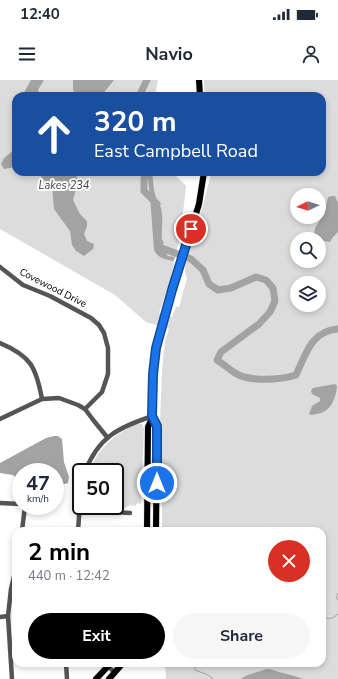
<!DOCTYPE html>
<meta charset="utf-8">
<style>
:root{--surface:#fff;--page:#f6f6f7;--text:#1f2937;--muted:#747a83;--accent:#000}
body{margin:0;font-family:"Nunito Sans",sans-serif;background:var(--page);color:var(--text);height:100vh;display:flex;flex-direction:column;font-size:15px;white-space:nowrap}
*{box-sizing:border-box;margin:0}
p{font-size:13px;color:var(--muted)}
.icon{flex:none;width:22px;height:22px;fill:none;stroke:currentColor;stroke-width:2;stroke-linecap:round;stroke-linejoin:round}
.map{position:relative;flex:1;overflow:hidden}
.drawer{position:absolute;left:12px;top:447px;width:314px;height:140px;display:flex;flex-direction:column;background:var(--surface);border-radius:12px;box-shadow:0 2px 6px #0003}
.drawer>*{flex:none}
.hud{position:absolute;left:12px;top:12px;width:314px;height:84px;border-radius:12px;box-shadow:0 2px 6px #0003;background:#1a4fa0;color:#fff;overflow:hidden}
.needle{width:26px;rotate:265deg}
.controls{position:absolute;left:290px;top:108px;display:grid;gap:8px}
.controls a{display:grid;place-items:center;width:36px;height:36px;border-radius:50%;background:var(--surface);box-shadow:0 2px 6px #0003;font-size:20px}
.speed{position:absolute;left:12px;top:383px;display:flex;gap:8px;font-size:20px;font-weight:700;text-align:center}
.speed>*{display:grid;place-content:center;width:52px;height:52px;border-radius:50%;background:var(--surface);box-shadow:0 2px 6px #0003;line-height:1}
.speed small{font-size:10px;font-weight:400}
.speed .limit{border:2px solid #111;border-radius:6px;background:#fff;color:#111}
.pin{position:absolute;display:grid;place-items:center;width:34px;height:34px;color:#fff;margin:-17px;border:2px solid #fff;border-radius:50%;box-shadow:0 1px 4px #0007}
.me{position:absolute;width:44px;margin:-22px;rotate:0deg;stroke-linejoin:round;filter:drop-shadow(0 0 3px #0008)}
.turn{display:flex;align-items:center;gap:14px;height:84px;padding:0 16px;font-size:18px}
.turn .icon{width:52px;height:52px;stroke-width:2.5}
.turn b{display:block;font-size:28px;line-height:34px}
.round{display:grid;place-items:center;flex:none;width:42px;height:42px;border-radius:21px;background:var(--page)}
.headline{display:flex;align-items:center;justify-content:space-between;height:68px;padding:0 16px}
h1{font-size:24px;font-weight:700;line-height:30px;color:var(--accent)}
.button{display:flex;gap:8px;margin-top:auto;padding:8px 16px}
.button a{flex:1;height:46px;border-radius:24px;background:var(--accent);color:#fff;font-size:16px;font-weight:700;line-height:46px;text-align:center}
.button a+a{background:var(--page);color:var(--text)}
.status{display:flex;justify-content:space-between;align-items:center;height:28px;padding:0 20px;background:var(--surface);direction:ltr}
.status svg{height:11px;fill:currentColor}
header{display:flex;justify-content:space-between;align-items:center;height:52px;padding:0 16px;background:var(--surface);font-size:18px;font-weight:700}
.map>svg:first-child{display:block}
.green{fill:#dcdcdc;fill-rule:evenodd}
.water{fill:#a3a3a3}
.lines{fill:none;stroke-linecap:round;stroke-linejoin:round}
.stream{stroke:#a3a3a3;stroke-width:1}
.river{stroke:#a3a3a3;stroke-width:7}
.major-casing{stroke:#dbdbdb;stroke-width:7}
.minor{stroke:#555;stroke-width:4.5}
.major{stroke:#000;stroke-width:6}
.route-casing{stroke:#114b97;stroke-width:10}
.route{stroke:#1a73e8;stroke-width:7}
.labels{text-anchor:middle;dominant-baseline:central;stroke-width:4;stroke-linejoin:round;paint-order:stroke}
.street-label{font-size:10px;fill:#000;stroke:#fff}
.water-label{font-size:11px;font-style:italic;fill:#444;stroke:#fff}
</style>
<div class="status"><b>12:40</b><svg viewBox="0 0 49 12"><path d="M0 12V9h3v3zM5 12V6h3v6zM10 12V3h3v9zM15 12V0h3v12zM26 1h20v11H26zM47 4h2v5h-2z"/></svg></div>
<header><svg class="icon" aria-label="menu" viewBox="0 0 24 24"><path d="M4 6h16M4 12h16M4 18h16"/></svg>Navio<svg class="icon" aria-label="person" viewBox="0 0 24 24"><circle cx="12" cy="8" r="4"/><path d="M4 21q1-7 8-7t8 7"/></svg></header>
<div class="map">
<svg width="338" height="599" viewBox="0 0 338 599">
<rect width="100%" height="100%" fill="#fff"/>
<!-- green -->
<path class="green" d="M0,0H158L155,16H16V92H172L186,106L181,151L171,197L159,233L172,237L176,227H179L187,198C180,185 194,155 198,141C203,127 206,113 210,98V92H322V16H205L204,0H338V599H166L165,583H322V451H162V362L160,341L162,290L165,261L169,249L146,242L115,215L0,149ZM297,115H319V137H297ZM297,159H319V181H297ZM297,203H319V225H297Z
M137,344H142L144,349L141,424L137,423L135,426L130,425L121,430L85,427L84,426H115V392H89C97,370 115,353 137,344Z"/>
<!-- water -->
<path class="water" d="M31,0H44L38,10L40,16H22Z
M73,0H114L102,15L103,16H76L73,10Z
M16,68V87L4,89L1,84L4,78Z
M41,92H72L76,94L78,102L73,120L80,134L87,141V146L84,154L87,161L94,164L93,169L84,176L76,171L72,165L70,151L54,129L52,106L44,100L40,95Z
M147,92H152L154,110L157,122C167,129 159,156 163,168C164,171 166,173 168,176L175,177L173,181C164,179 158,178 154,170L150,116Z
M332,116H335L338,123V152L333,157L330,162L324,161L314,155L315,148L324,134L328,117Z
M335,304L337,306C336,317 332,329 321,333C318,334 314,334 311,335L309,334L312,326L320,321V318L312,314L311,311L313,308Z
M54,356H58L62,359L64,382L69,397L68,403L55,407V392H21V402L13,395L0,393V383L46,358Z
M266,589C273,589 277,592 283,593C290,595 296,596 303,599H241C247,593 258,593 266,589Z"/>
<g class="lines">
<!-- stream -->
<path class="stream" d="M338,513L336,517L338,520
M322,536C329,540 332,539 338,534
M199,583L195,587V590L208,595L213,599"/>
<!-- river -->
<path class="river" d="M139,16L147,0
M146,92L144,99V111L157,124
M160,163L159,167L191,179L203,190L209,204L218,210L231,208L256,197L266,200L273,208L275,221L270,232L259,244L221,272L217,280C223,284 229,289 235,293C249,302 281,300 296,295C306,274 311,251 338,249"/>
<!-- major casing -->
<g class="major-casing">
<path id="major" d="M199,0L200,16
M153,336L157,346L156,451
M147,451L148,347L153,336V293L158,257L199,124L204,92
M96,599L111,583
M109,599L123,583"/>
</g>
<!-- minor -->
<path class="minor" d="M0,187L23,205L50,216L91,238L99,245L104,253L108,268V294L102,312L85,329
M0,263C31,276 36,287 42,319
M0,339L42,319L59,318L78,325L85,329L94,341L107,357
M85,392C98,357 119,347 153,336
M0,423L21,424
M79,430L130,433
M22,451L25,426
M78,451L81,409
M0,537L8,536
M66,583L67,599
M105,583L115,593
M12,599L8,536L11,509L16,488"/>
<!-- major -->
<use href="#major" class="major"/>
</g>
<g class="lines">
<!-- route casing -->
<g class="route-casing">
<path id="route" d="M157,403V346L152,336L153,294L156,268L172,210L191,149"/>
</g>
<!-- route -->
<use href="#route" class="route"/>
</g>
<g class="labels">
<!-- street labels -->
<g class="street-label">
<text transform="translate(53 208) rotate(27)">Covewood Drive</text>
</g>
<!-- water labels -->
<g class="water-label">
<text x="64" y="105">Lakes 234</text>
</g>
</g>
</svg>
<div class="controls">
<a><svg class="needle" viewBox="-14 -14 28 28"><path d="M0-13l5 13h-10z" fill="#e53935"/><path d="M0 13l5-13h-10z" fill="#747a83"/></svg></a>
<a><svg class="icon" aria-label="search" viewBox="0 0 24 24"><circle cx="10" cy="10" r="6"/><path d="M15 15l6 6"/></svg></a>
<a><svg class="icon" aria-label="layers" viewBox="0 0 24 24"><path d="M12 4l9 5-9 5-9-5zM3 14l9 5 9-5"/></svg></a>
</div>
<div class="speed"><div>47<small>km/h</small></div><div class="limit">50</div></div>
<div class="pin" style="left:191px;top:149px;background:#d93025"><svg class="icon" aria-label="arrive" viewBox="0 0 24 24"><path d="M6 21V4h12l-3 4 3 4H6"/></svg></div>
<svg class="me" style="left:157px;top:403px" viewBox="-20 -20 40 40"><circle r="17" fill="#1a73e8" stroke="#fff" stroke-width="3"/><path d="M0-11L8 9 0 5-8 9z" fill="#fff"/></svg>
<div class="hud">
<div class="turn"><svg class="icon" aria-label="ahead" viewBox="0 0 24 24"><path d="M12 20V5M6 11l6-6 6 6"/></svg><div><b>320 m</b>East Campbell Road</div></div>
</div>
<section class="drawer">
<div class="headline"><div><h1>2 min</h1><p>440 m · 12:42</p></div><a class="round" style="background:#d93025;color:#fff"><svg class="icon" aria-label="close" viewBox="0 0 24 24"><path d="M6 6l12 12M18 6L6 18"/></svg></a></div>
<div class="button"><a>Exit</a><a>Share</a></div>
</section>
</div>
